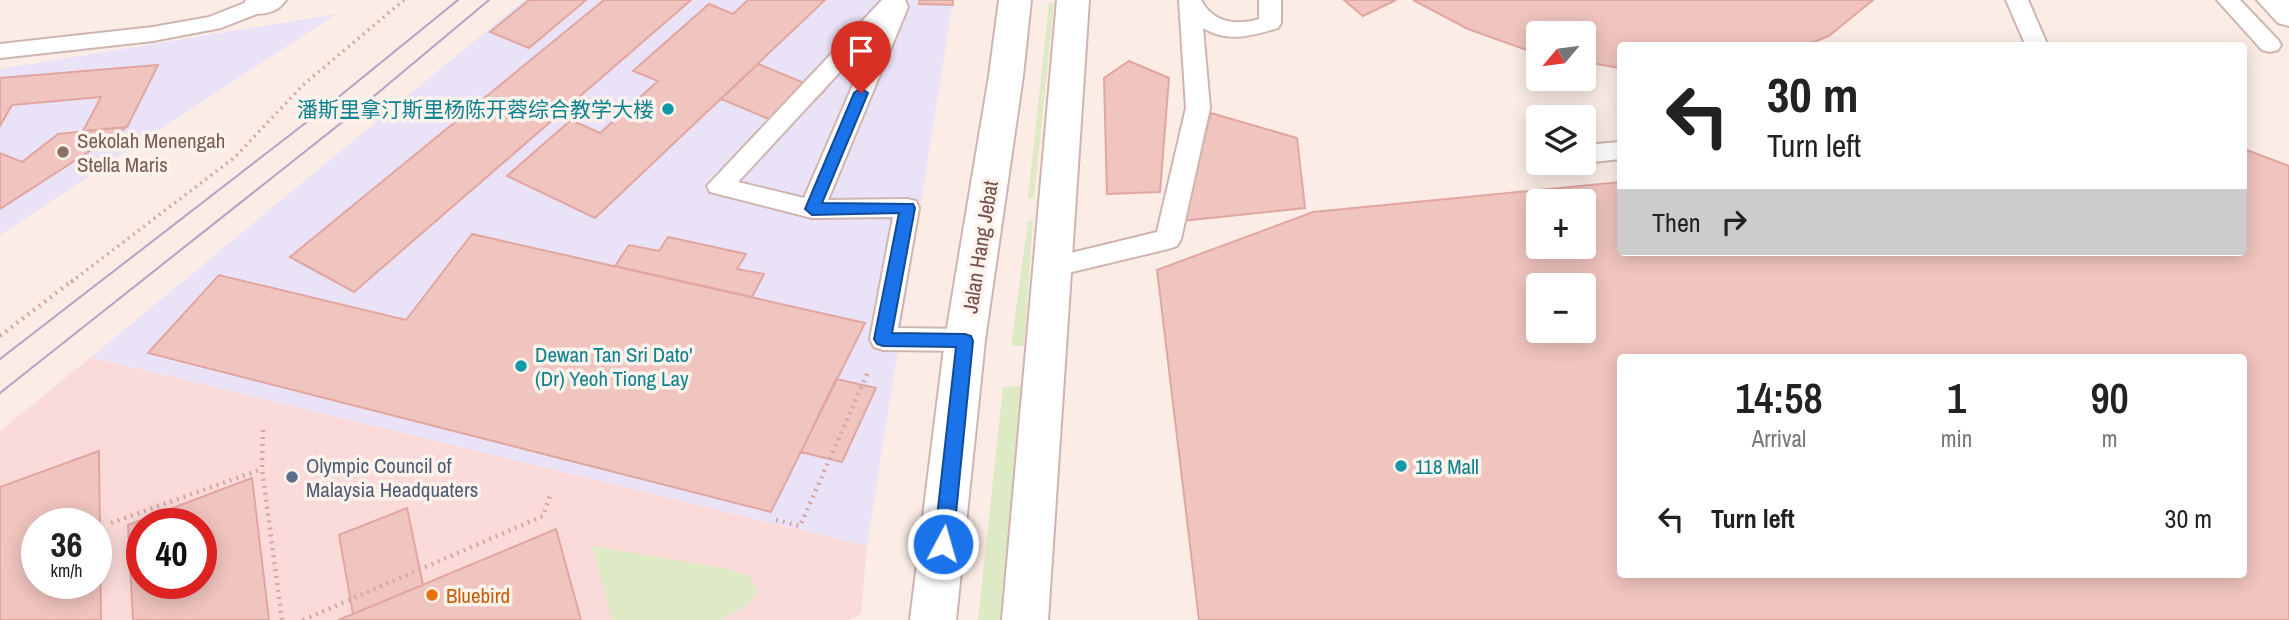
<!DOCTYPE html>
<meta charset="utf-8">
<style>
:root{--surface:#fff;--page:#f6f6f6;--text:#222;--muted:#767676}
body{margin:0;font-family:"Archivo Narrow","Noto Sans SC",sans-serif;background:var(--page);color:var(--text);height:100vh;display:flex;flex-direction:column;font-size:26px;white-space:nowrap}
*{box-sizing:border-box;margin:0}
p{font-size:23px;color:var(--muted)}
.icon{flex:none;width:38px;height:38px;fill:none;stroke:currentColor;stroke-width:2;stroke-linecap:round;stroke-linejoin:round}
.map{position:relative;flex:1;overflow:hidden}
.drawer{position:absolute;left:1617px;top:354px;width:630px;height:224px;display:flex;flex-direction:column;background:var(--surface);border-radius:7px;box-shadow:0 4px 18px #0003}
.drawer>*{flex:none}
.hud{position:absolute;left:1617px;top:42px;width:630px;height:214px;border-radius:7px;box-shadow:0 4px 18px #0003;background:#fff;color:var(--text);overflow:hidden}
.needle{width:46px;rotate:241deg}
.buttons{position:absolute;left:1526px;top:21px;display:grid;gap:14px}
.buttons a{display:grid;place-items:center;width:70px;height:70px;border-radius:7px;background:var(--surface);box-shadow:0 4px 18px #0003;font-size:35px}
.speed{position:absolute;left:21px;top:508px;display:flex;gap:14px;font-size:35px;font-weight:700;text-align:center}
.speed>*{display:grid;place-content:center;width:91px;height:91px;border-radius:50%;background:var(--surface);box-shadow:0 4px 18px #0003;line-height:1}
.speed small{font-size:18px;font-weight:400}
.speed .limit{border:10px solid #d22;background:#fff;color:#111}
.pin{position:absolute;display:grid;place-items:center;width:60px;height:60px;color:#fff;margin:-72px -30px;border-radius:50% 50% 50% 0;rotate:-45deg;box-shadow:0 0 7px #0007}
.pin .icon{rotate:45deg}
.me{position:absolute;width:77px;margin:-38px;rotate:6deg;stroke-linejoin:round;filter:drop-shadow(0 0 5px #0008)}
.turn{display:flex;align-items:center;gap:24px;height:147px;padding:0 35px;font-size:32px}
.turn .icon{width:91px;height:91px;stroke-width:2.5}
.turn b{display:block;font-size:49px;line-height:60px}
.then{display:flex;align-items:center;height:66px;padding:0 35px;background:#0003;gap:14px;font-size:26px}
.eta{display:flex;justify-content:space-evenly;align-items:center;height:119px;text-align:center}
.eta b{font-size:42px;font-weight:600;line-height:49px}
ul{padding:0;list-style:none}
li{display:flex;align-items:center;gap:21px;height:91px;padding:0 35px}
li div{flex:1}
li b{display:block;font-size:26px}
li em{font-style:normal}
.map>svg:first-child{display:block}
.commercial{fill:#fbdbda;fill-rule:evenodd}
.education{fill:#eae3f8}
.green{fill:#dee9c5}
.building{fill:#f0c4bf;stroke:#e2a6a0;stroke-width:2;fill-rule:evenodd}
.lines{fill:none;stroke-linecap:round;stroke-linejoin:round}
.service-casing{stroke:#cfb5b0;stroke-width:4}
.minor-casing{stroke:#cfb5b0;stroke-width:4}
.tertiary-casing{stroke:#cfb5b0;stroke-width:4}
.path-far1{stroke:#d5a7a2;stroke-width:3.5;stroke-dasharray:2 4.5;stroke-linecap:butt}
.path{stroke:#d5a7a2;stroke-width:4.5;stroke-dasharray:2 5;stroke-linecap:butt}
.service{fill:#fff;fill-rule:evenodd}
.minor{fill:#fff;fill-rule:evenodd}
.tertiary{fill:#fff;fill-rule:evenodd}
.tram{stroke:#ada5c5;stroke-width:2}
.route{fill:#1a73e8;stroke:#114b97;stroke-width:2}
.culture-dot{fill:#0f9aa8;stroke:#fef2ec;stroke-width:2.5}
.education-dot{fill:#8d6e63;stroke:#fef2ec;stroke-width:2.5}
.service-dot{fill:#5c6f8a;stroke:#fef2ec;stroke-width:2.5}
.food-dot{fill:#e8710a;stroke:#fef2ec;stroke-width:2.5}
.labels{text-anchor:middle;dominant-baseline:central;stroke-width:7;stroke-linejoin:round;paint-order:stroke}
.culture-label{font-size:21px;fill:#0d838f;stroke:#fef2ec;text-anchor:start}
.education-label{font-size:21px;fill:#785e54;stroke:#fef2ec;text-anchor:start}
.street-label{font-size:21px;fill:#744f4c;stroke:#fef2ec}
.service-label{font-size:21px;fill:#4e5e75;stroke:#fef2ec;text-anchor:start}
.food-label{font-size:21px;fill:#c56008;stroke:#fef2ec;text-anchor:start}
</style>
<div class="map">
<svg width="2289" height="620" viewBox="0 0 2289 620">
<rect width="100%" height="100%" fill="#fbede6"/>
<!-- commercial -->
<path class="commercial" d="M91,357L867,546L861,614L848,620H0V431ZM37,523H96V583H37ZM142,523H201V583H142Z"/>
<!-- education -->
<path class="education" d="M524,0H953L867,546L91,357Z
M336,14L0,235V69Z"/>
<!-- green -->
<path class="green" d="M1049,3H1054L1034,198H1028Z
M1028,221H1033L1024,346H1011Z
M1023,386L1001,620H978L1003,387Z
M592,546L729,569L750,577L758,591L748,605L720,620H612Z"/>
<!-- building -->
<path class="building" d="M529,0H586L529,48L490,32Z
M604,0H691L354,292L290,257Z
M748,0H825L595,218L507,176L571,120L600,133L658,81L633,71L709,4L733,14Z
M920,0H953V5L919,4Z
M1344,0H1396L1363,16Z
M1413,0H1873L1829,36L1804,46H1620V68L1584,62V33H1538V54L1468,29Z
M1129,61L1169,78L1160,192L1107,194L1104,78Z
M758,64L824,91L788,127L721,99Z
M158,65L127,127L83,131L101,97L12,105L0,126V78Z
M1211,113L1297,138L1305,208L1181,221Z
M127,127L0,209V153L22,162L58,134Z
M2244,149L2289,166V620H1199L1157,270L1313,212L1620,182V252H2244ZM1538,201H1584V247H1538ZM1538,285H1584V331H1538ZM1620,357H2244V574H1620Z
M472,234L865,323L771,512L148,353L219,275L406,320Z
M668,237L746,254L737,269L764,274L752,297L615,266L629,245L659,251Z
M836,379L876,388L842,462L801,452Z
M99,451L101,620H0V487ZM37,523H96V583H37Z
M252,478L269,620H133L128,525ZM142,523H201V583H142Z
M407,508L423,585L353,614L339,535Z
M556,529L581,620H338L353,614Z"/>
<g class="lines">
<!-- service casing -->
<g class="service-casing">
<path id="service" d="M252,0H267L270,5L267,10L221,28L153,41L0,58V44L153,27L209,17Z
M882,0H905L908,7L828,200L907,199L916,201L919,208L898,328L965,329L974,332L978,340L974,348L965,351L883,350L874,347L870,339L893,217L812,218L710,192L707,186ZM875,34L804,198L738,182Z
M1179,0H1201C1213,23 1236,26 1259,19V0H1281V23L1278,28C1251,36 1228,43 1203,28L1210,108L1181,239L1177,246L1168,249L1051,277L1042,274L1038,267L1042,260L1157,232L1186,108Z
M2006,0H2028L2048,46H2026Z
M2217,0H2240L2278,40L2281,45L2278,50L2270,52L2262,50Z
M1620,142V159L1584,163V145Z"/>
</g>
<!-- minor casing -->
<g class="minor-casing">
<path id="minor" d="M246,0H286C277,13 262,16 248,12L243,5Z
M2257,0H2289V26L2278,23Z"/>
</g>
<!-- tertiary casing -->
<g class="tertiary-casing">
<path id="tertiary" d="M999,0H1031L1023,76L985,340L956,620H910L945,340L989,76Z
M1057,0H1089L1048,620H1002Z"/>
</g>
<!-- path-far1 -->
<path class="path-far1" d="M71,282L235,157L303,85L404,0"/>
<!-- path -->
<path class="path" d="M0,336L73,280
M263,430L262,469L282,620
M776,520L800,526L868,372
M111,523L262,469
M303,620L543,516L551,493"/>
<!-- service -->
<use href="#service" class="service"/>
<!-- minor -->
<use href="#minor" class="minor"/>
<!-- tertiary -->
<use href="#tertiary" class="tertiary"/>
<!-- tram -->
<path class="tram" d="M0,359L325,108L458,0
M0,393L355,112L489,0"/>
</g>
<!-- route -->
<path class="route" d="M861,88L868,93L822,203L913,204L915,208L892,333L965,334L971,336L973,341L953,544L950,550L943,552L937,550L934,544L956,347L883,346L877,344L874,339L899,213L812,215L805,209L854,93Z"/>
<!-- markers -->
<g class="culture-dot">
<circle cx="668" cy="109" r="7"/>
<circle cx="521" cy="366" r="7"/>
<circle cx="1401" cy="466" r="7"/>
</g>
<circle class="education-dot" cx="63" cy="152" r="7"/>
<circle class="service-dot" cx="292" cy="477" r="7"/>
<circle class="food-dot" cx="432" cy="595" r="7"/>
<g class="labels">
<!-- culture labels -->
<g class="culture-label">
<text x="654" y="109" text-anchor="end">潘斯里拿汀斯里杨陈开蓉综合教学大楼</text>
<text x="535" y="354">Dewan Tan Sri Dato'<tspan x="535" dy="24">(Dr) Yeoh Tiong Lay</tspan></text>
<text x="1415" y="466">118 Mall</text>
</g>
<!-- education labels -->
<g class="education-label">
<text x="77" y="140">Sekolah Menengah<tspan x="77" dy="24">Stella Maris</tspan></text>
</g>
<!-- street labels -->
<g class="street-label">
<text transform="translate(980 247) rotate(-81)">Jalan Hang Jebat</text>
</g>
<!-- service labels -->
<g class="service-label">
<text x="306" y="465">Olympic Council of<tspan x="306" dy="24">Malaysia Headquaters</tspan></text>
</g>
<!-- food labels -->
<g class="food-label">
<text x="446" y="595">Bluebird</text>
</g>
</g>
</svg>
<div class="buttons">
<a><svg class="needle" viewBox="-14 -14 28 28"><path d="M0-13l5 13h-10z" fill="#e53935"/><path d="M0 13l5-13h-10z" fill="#767676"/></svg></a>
<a><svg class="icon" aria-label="layers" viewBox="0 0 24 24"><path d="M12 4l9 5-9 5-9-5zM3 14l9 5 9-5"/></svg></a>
<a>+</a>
<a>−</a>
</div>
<div class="speed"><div>36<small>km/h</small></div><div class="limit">40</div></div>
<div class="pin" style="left:861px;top:93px;background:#d93025"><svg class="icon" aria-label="arrive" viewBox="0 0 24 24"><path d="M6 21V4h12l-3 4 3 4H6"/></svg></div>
<svg class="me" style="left:943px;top:544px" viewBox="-20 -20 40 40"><circle r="17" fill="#1a73e8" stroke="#fff" stroke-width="3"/><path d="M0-11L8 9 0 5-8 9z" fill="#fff"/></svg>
<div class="hud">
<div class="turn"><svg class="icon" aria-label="left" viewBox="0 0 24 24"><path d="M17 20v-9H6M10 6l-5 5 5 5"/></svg><div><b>30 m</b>Turn left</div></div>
<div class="then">Then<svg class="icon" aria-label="right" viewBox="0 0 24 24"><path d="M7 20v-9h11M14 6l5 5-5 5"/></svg></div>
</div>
<section class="drawer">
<div class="eta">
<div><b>14:58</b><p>Arrival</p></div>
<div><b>1</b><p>min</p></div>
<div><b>90</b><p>m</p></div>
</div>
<ul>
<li><svg class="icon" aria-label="left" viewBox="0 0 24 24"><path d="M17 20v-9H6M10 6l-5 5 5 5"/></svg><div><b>Turn left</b></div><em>30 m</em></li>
</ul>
</section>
</div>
